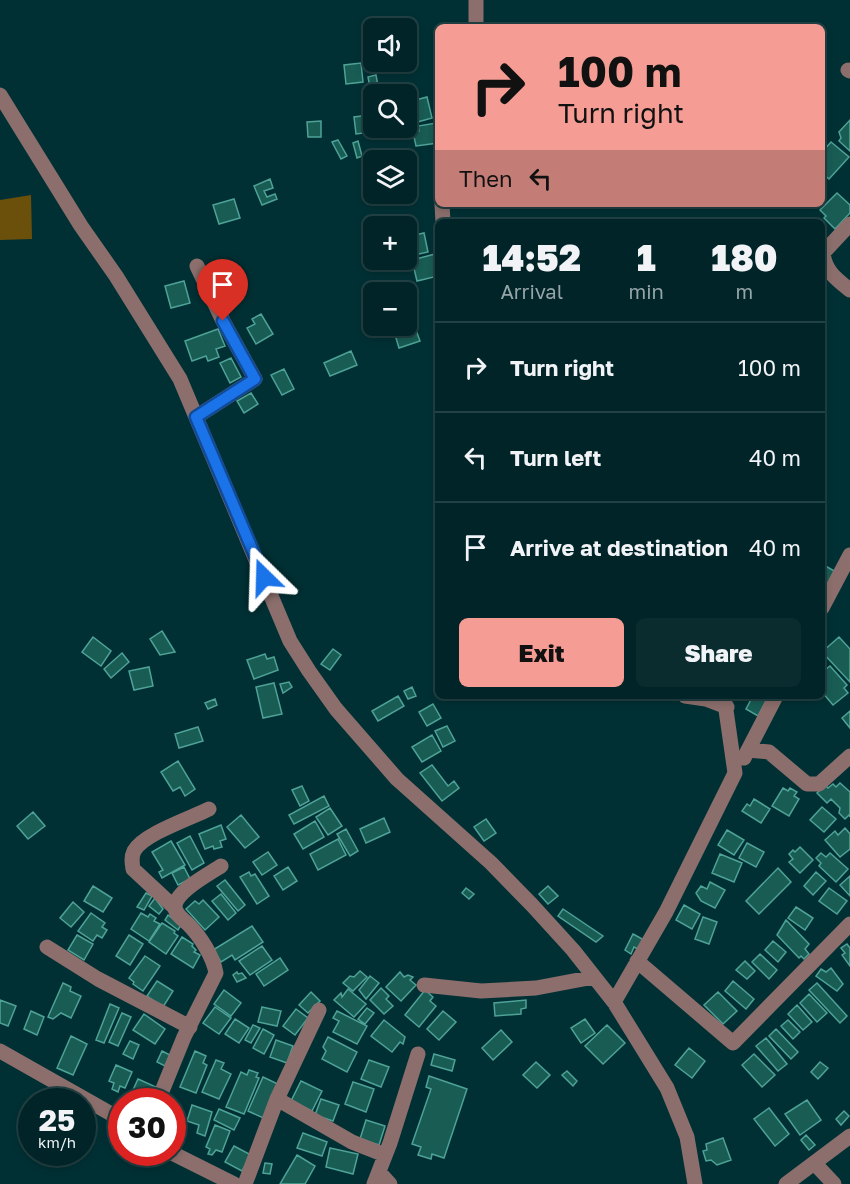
<!DOCTYPE html>
<meta charset="utf-8">
<style>
:root{--surface:#002427;--page:#0a2c2f;--text:#f1f3f6;--muted:#95a4a7;--line:#224144;--accent:#f59c94}
body{margin:0;font-family:"Golos Text",sans-serif;background:var(--page);color:var(--text);height:100vh;display:flex;flex-direction:column;font-size:22px;white-space:nowrap}
*{box-sizing:border-box;margin:0}
p{font-size:20px;color:var(--muted)}
.icon{flex:none;width:33px;height:33px;fill:none;stroke:currentColor;stroke-width:2;stroke-linecap:round;stroke-linejoin:round}
.map{position:relative;flex:1;overflow:hidden}
.details{position:absolute;left:435px;top:219px;width:390px;height:480px;display:flex;flex-direction:column;background:var(--surface);border-radius:9px;box-shadow:0 3px 9px #0003,0 0 0 2px var(--line)}
.details>*{flex:none}
.banner{position:absolute;left:435px;top:24px;width:390px;height:183px;border-radius:9px;box-shadow:0 3px 9px #0003,0 0 0 2px var(--line);background:#f59c94;color:#111;overflow:hidden}
.fabs{position:absolute;left:363px;top:18px;display:grid;gap:12px}
.fabs a{display:grid;place-items:center;width:54px;height:54px;border-radius:9px;background:var(--surface);box-shadow:0 3px 9px #0003,0 0 0 2px var(--line);font-size:30px}
.speed{position:absolute;left:18px;top:1088px;display:flex;gap:12px;font-size:30px;font-weight:700;text-align:center}
.speed>*{display:grid;place-content:center;width:78px;height:78px;border-radius:50%;background:var(--surface);box-shadow:0 3px 9px #0003,0 0 0 2px var(--line);line-height:1}
.speed small{font-size:15px;font-weight:400}
.speed .limit{border:9px solid #d22;background:#fff;color:#111}
.pin{position:absolute;display:grid;place-items:center;width:51px;height:51px;color:#fff;margin:-62px -26px;border-radius:50% 50% 50% 0;rotate:-45deg;box-shadow:0 0 6px #0007}
.pin .icon{rotate:45deg}
.me{position:absolute;width:66px;margin:-33px;rotate:338deg;stroke-linejoin:round;filter:drop-shadow(0 0 4px #0008)}
.turn{display:flex;align-items:center;gap:21px;height:126px;padding:0 24px;font-size:27px}
.turn .icon{width:78px;height:78px;stroke-width:2.5}
.turn b{display:block;font-size:42px;line-height:51px}
.then{display:flex;align-items:center;height:57px;padding:0 24px;background:#0003;gap:12px;font-size:22px}
.eta{display:flex;justify-content:space-evenly;align-items:center;height:102px;text-align:center}
.eta b{font-size:36px;font-weight:800;line-height:42px}
.button{display:flex;gap:12px;margin-top:auto;padding:12px 24px}
.button a{flex:1;height:69px;border-radius:9px;background:var(--accent);color:#111;font-size:24px;font-weight:800;line-height:69px;text-align:center}
.button a+a{background:var(--page);color:var(--text)}
ul{padding:0;list-style:none}
li{display:flex;align-items:center;gap:18px;height:90px;padding:0 24px;border-top:2px solid var(--line)}
li div{flex:1}
li b{display:block;font-size:22px}
li em{font-style:normal}
.map>svg:first-child{display:block}
.forest{fill:#6b500c}
.building{fill:#185c54;stroke:#4ea297;stroke-width:1.5}
.lines{fill:none;stroke-linecap:round;stroke-linejoin:round}
.minor{stroke:#8c6f6c;stroke-width:15}
.route-casing{stroke:#114b97;stroke-width:15}
.route{stroke:#1a73e8;stroke-width:10}
</style>
<div class="map">
<svg width="850" height="1184" viewBox="0 0 850 1184">
<rect width="100%" height="100%" fill="#003034"/>
<!-- forest -->
<path class="forest" d="M31,195L32,239L0,240V200Z"/>
<!-- building -->
<path class="building" d="M361,63L363,82L346,84L344,65Z
M376,75L379,92L371,93L368,77Z
M427,97L432,118L414,123L413,118L409,119L407,111L410,110L408,102Z
M369,115L371,132L356,134L354,117Z
M850,120V151L839,141L841,138L839,132Z
M321,121V137H308L307,122Z
M436,123L438,143L416,146L413,132L419,131L418,126Z
M338,140L347,156L341,159L332,142Z
M358,141L362,156L357,158L353,143Z
M831,142L849,157L829,179L822,173V152Z
M270,179L273,188L264,191L267,197L275,194L277,199L262,205L254,186Z
M837,193L850,205V213L835,229L824,218L826,216L820,210Z
M234,199L240,218L219,224L213,205Z
M424,233L428,252L414,255L410,236Z
M435,254L438,276L417,281L412,260Z
M184,281L190,303L171,308L165,286Z
M261,314L273,334L256,344L247,328L255,324L252,319Z
M413,322L420,341L399,348L393,328L406,326V324Z
M218,329L225,346L216,349L219,357L208,361L206,356L192,361L185,341Z
M351,351L357,365L330,376L324,363Z
M231,358L241,377L230,383L220,363Z
M284,369L294,389L282,395L271,375Z
M251,393L258,404L244,413L237,401Z
M822,564L836,572L822,596Z
M162,631L175,652L160,655L150,639Z
M93,637L111,651L101,666L82,652Z
M839,637L850,649V682L822,652Z
M333,649L341,655L330,670L321,664Z
M122,653L129,662L111,678L104,669Z
M265,654L267,659L274,657L278,670L254,679L247,660Z
M830,666L847,685L844,688L848,693L833,705L822,692V669L825,670Z
M149,667L153,686L134,690L129,671Z
M289,682L292,687L283,693L280,684Z
M274,683L282,714L263,718L256,687Z
M412,687L416,696L408,699L404,691Z
M398,696L404,706L378,721L372,711Z
M753,696H769L758,716L746,709Z
M215,699L217,705L208,709L205,703Z
M433,704L441,718L427,726L419,712Z
M850,711V728L842,718Z
M447,726L455,741L443,747L435,731Z
M198,727L203,741L179,748L175,734Z
M432,735L441,751L422,762L412,747Z
M178,761L195,789L185,796L180,787L173,791L161,772Z
M432,765L448,786L454,781L459,788L442,801L420,773Z
M840,783L850,792V817L849,815L845,819L839,813L840,808L831,799L827,803L817,793L825,785L828,788L833,784L836,787Z
M302,786L309,801L300,806L292,790Z
M783,788L788,791L790,788L797,792L794,796L799,799L789,816L772,806Z
M324,796L329,806L294,824L289,815Z
M754,799L770,809L761,823L742,811L747,804L750,806Z
M822,807L836,819L824,832L810,820Z
M330,808L342,826L328,835L316,817Z
M33,812L45,826L28,839L17,826Z
M241,815L259,837L245,848L227,827Z
M384,818L390,832L366,843L360,829Z
M486,819L496,833L484,841L474,827Z
M315,821L324,837L303,849L294,834Z
M221,825L226,839L220,841L222,847L214,849L213,846L205,849L199,834Z
M845,828L850,834V849L840,857L825,840L835,831L838,835Z
M346,829L358,851L350,856L337,834Z
M727,830L744,840L734,855L718,845Z
M190,836L204,863L192,870L177,843Z
M338,839L346,855L318,870L310,854Z
M171,841L185,865L162,878L159,872L163,870L152,852Z
M747,843L764,852L756,867L739,858Z
M800,847L813,860L800,873L789,862L793,859L789,854L793,850L795,852Z
M268,852L277,865L262,875L253,862Z
M821,853L826,857L830,853L848,869L836,882L819,866L821,863L816,858Z
M720,854L742,863L734,882L712,873Z
M184,867L190,879L178,885L172,873Z
M288,867L297,881L283,890L274,876Z
M778,868L791,882L759,914L746,901Z
M249,872L251,876L255,874L269,896L257,904L240,877Z
M816,872L826,881L813,895L804,886Z
M850,876V896L840,885Z
M225,880L245,905L238,911L217,886Z
M710,882L725,890L715,908L701,901L696,893L701,886L707,889Z
M93,886L112,898L103,912L84,901Z
M548,886L558,896L548,904L539,894Z
M466,888L474,894L469,899L462,893Z
M829,888L847,901L837,914L819,901Z
M146,893L152,896L144,910L137,907Z
M221,894L236,913L228,920L212,901Z
M155,898L163,909L159,914L149,906Z
M203,900L219,917L205,930L186,909L195,901L199,904Z
M73,902L84,912L71,927L60,918Z
M684,905L700,914L692,929L676,920Z
M796,907L813,918L805,930L788,918Z
M563,909L603,936L596,942L558,916Z
M91,913L105,923L102,927L107,930L102,938L97,935L93,941L78,931Z
M141,913L148,917L150,914L156,918L154,921L160,924L149,941L131,929Z
M168,915L181,925L178,930L165,920Z
M703,917L717,922L709,944L695,939Z
M786,920L809,944L805,949L809,954L804,959L801,956L799,958L777,935Z
M162,923L175,931L174,933L178,936L166,954L149,942Z
M252,926L263,942L235,960L232,955L221,962L213,950Z
M633,934L644,940L638,949L634,947L631,954L625,950Z
M77,935L93,944L84,960L68,950Z
M129,935L143,944L130,965L116,956Z
M182,937L193,944L192,946L196,950L194,952L200,955L193,968L171,954Z
M773,941L786,952L778,962L765,950Z
M847,944L850,948V966L842,955L845,953L841,948Z
M262,946L272,960L250,975L239,961Z
M760,954L777,970L769,979L752,962Z
M145,956L160,966L143,991L133,984L134,982L129,978Z
M280,958L288,970L264,986L256,974Z
M745,961L755,971L747,979L736,970Z
M831,968L843,984L837,991L816,976L821,969L826,972Z
M360,971L367,977L353,991L343,983L350,976L354,977Z
M237,972L238,974L242,973L246,978L237,982L233,975Z
M400,972L404,977L408,975L413,977L410,980L416,985L401,1001L386,987Z
M370,976L379,983L366,999L359,990Z
M157,981L173,991L163,1007L147,996Z
M733,981L754,999L746,1009L725,991Z
M63,983L71,987L70,991L81,996L71,1018L61,1013L53,1019L48,1017Z
M817,983L847,1016L840,1023L809,990Z
M381,988L389,996L386,999L393,1006L384,1014L370,1000Z
M348,989L366,1004L354,1017L334,1000L341,993L342,997Z
M224,990L241,1003L231,1016L214,1004Z
M425,990L433,997L430,1001L436,1006L419,1027L405,1015Z
M311,992L320,1001L308,1013L299,1005Z
M718,992L737,1011L723,1024L704,1005Z
M809,994L827,1013L817,1022L800,1003Z
M0,1000L16,1006L8,1026L0,1023Z
M526,1000V1008L521,1009V1014L495,1016L494,1003Z
M110,1004L119,1008L104,1043L96,1040Z
M797,1005L812,1022L803,1030L788,1014Z
M215,1007L231,1018L219,1034L203,1023Z
M262,1007L281,1011L277,1026L258,1022Z
M367,1008L374,1013L365,1024L358,1019Z
M296,1009L308,1018L295,1035L283,1026Z
M31,1011L44,1017L37,1035L24,1029Z
M337,1011L367,1026L357,1044L333,1032L339,1021L333,1018Z
M443,1011L456,1022L439,1040L427,1029Z
M122,1013L131,1017L118,1046L109,1042Z
M144,1014L165,1029L155,1044L133,1030Z
M235,1019L249,1028L239,1043L225,1034Z
M585,1019L595,1033L581,1043L571,1028Z
M384,1020L405,1037L403,1044L400,1042L392,1052L371,1036Z
M788,1020L800,1032L793,1039L781,1026Z
M253,1025L260,1028L251,1043L245,1040Z
M607,1025L625,1043L603,1064L585,1046Z
M263,1029L274,1035L264,1054L253,1048Z
M776,1029L798,1052L791,1059L769,1036Z
M501,1030L512,1042L493,1060L482,1048Z
M71,1036L87,1044L73,1075L57,1068Z
M328,1037L357,1052L347,1072L322,1059L326,1051L323,1047Z
M766,1038L787,1064L778,1071L756,1046Z
M276,1040L293,1046L287,1063L270,1057Z
M130,1041L139,1045L133,1059L123,1054Z
M689,1048L705,1061L692,1078L675,1065Z
M162,1051L170,1055L165,1066L157,1062Z
M195,1051L206,1056L203,1063L207,1065L196,1093L180,1087Z
M434,1054L455,1060L452,1071L431,1065Z
M754,1054L775,1075L762,1087L742,1065Z
M216,1060L224,1063L221,1069L231,1074L219,1099L202,1092Z
M369,1060L389,1067L381,1087L361,1079Z
M536,1062L550,1075L537,1088L523,1075Z
M820,1062L828,1068L818,1079L811,1072Z
M116,1065L132,1072L125,1088L120,1086L118,1092L112,1089L114,1083L109,1081Z
M249,1070L258,1073L256,1077L259,1078L244,1114L226,1107L241,1072L247,1075Z
M567,1071L577,1081L573,1086L562,1075Z
M429,1076L467,1089L444,1158L432,1154L431,1159L418,1155L421,1147L412,1144L431,1089L426,1087Z
M263,1077L282,1086L268,1120L248,1111Z
M138,1079L156,1087L149,1101H128Z
M301,1081L322,1091L312,1111L291,1101Z
M353,1082L374,1089L366,1112L345,1104Z
M321,1099L339,1105L333,1121L315,1115Z
M807,1100L821,1120L800,1135L785,1114Z
M192,1105L212,1112L205,1136L197,1133L199,1125L187,1121Z
M769,1108L789,1134L775,1146L754,1119Z
M219,1109L240,1118L234,1130L214,1120Z
M844,1111L849,1116L841,1125L836,1119Z
M366,1120L385,1126L379,1145L360,1139Z
M215,1125L230,1131L222,1152L216,1150L212,1155L208,1154L210,1149L206,1147Z
M303,1133L327,1142L322,1156L297,1148Z
M806,1135L815,1145L809,1150L801,1140Z
M723,1138L731,1160L717,1165L711,1160L706,1161L703,1151L707,1150L706,1144Z
M234,1146L251,1155L242,1171L225,1162Z
M330,1148L358,1154L353,1174L326,1167Z
M297,1155L315,1166L305,1184H280Z
M265,1163L272,1164L270,1174L263,1173Z"/>
<g class="lines">
<!-- minor -->
<path class="minor" d="M476,0V27
M848,70L850,71
M0,95L81,226L116,276L180,379L290,641L309,671L336,709L397,779L491,863L532,905L573,950L614,1002L667,1088L687,1137L695,1184
M442,204L443,222
M850,224L823,253C825,271 836,279 850,290
M196,417L255,379L223,321L197,266
M822,608L850,555
M685,696L706,699L727,707
M748,750L769,752L807,784H819L850,756
M744,758L776,696
M175,908L133,869C132,863 131,857 134,851C143,834 191,818 209,809
M47,947L98,979L190,1027
M637,961L733,1043L850,924
M424,985L481,991L536,988L594,977
M614,1002L666,912L735,773L724,696
M0,1051L122,1120
M277,1099L352,1142L385,1155
M158,1101L184,1037L216,973C213,956 200,936 188,924C183,919 174,914 175,905C178,890 209,874 221,866
M170,1152L234,1184
M818,1160V1167L834,1184
M379,1172L390,1184
M245,1184L277,1099L319,1010
M374,1184L390,1143L418,1054
M786,1184L850,1136"/>
</g>
<g class="lines">
<!-- route casing -->
<g class="route-casing">
<path id="route" d="M223,321L255,379L196,417L264,577"/>
</g>
<!-- route -->
<use href="#route" class="route"/>
</g>
</svg>
<div class="fabs">
<a><svg class="icon" aria-label="sound" viewBox="0 0 24 24"><path d="M4 9h4l5-4v14l-5-4H4zM17 9q2 3 0 6"/></svg></a>
<a><svg class="icon" aria-label="search" viewBox="0 0 24 24"><circle cx="10" cy="10" r="6"/><path d="M15 15l6 6"/></svg></a>
<a><svg class="icon" aria-label="layers" viewBox="0 0 24 24"><path d="M12 4l9 5-9 5-9-5zM3 14l9 5 9-5"/></svg></a>
<a>+</a>
<a>−</a>
</div>
<div class="speed"><div>25<small>km/h</small></div><div class="limit">30</div></div>
<div class="pin" style="left:223px;top:321px;background:#d93025"><svg class="icon" aria-label="arrive" viewBox="0 0 24 24"><path d="M6 21V4h12l-3 4 3 4H6"/></svg></div>
<svg class="me" style="left:264px;top:577px" viewBox="-20 -20 40 40"><path d="M0-17L14 15 0 8-14 15z" fill="#1a73e8" stroke="#fff" stroke-width="4"/></svg>
<div class="banner">
<div class="turn"><svg class="icon" aria-label="right" viewBox="0 0 24 24"><path d="M7 20v-9h11M14 6l5 5-5 5"/></svg><div><b>100 m</b>Turn right</div></div>
<div class="then">Then<svg class="icon" aria-label="left" viewBox="0 0 24 24"><path d="M17 20v-9H6M10 6l-5 5 5 5"/></svg></div>
</div>
<section class="details">
<div class="eta">
<div><b>14:52</b><p>Arrival</p></div>
<div><b>1</b><p>min</p></div>
<div><b>180</b><p>m</p></div>
</div>
<ul>
<li><svg class="icon" aria-label="right" viewBox="0 0 24 24"><path d="M7 20v-9h11M14 6l5 5-5 5"/></svg><div><b>Turn right</b></div><em>100 m</em></li>
<li><svg class="icon" aria-label="left" viewBox="0 0 24 24"><path d="M17 20v-9H6M10 6l-5 5 5 5"/></svg><div><b>Turn left</b></div><em>40 m</em></li>
<li><svg class="icon" aria-label="arrive" viewBox="0 0 24 24"><path d="M6 21V4h12l-3 4 3 4H6"/></svg><div><b>Arrive at destination</b></div><em>40 m</em></li>
</ul>
<div class="button"><a>Exit</a><a>Share</a></div>
</section>
</div>
